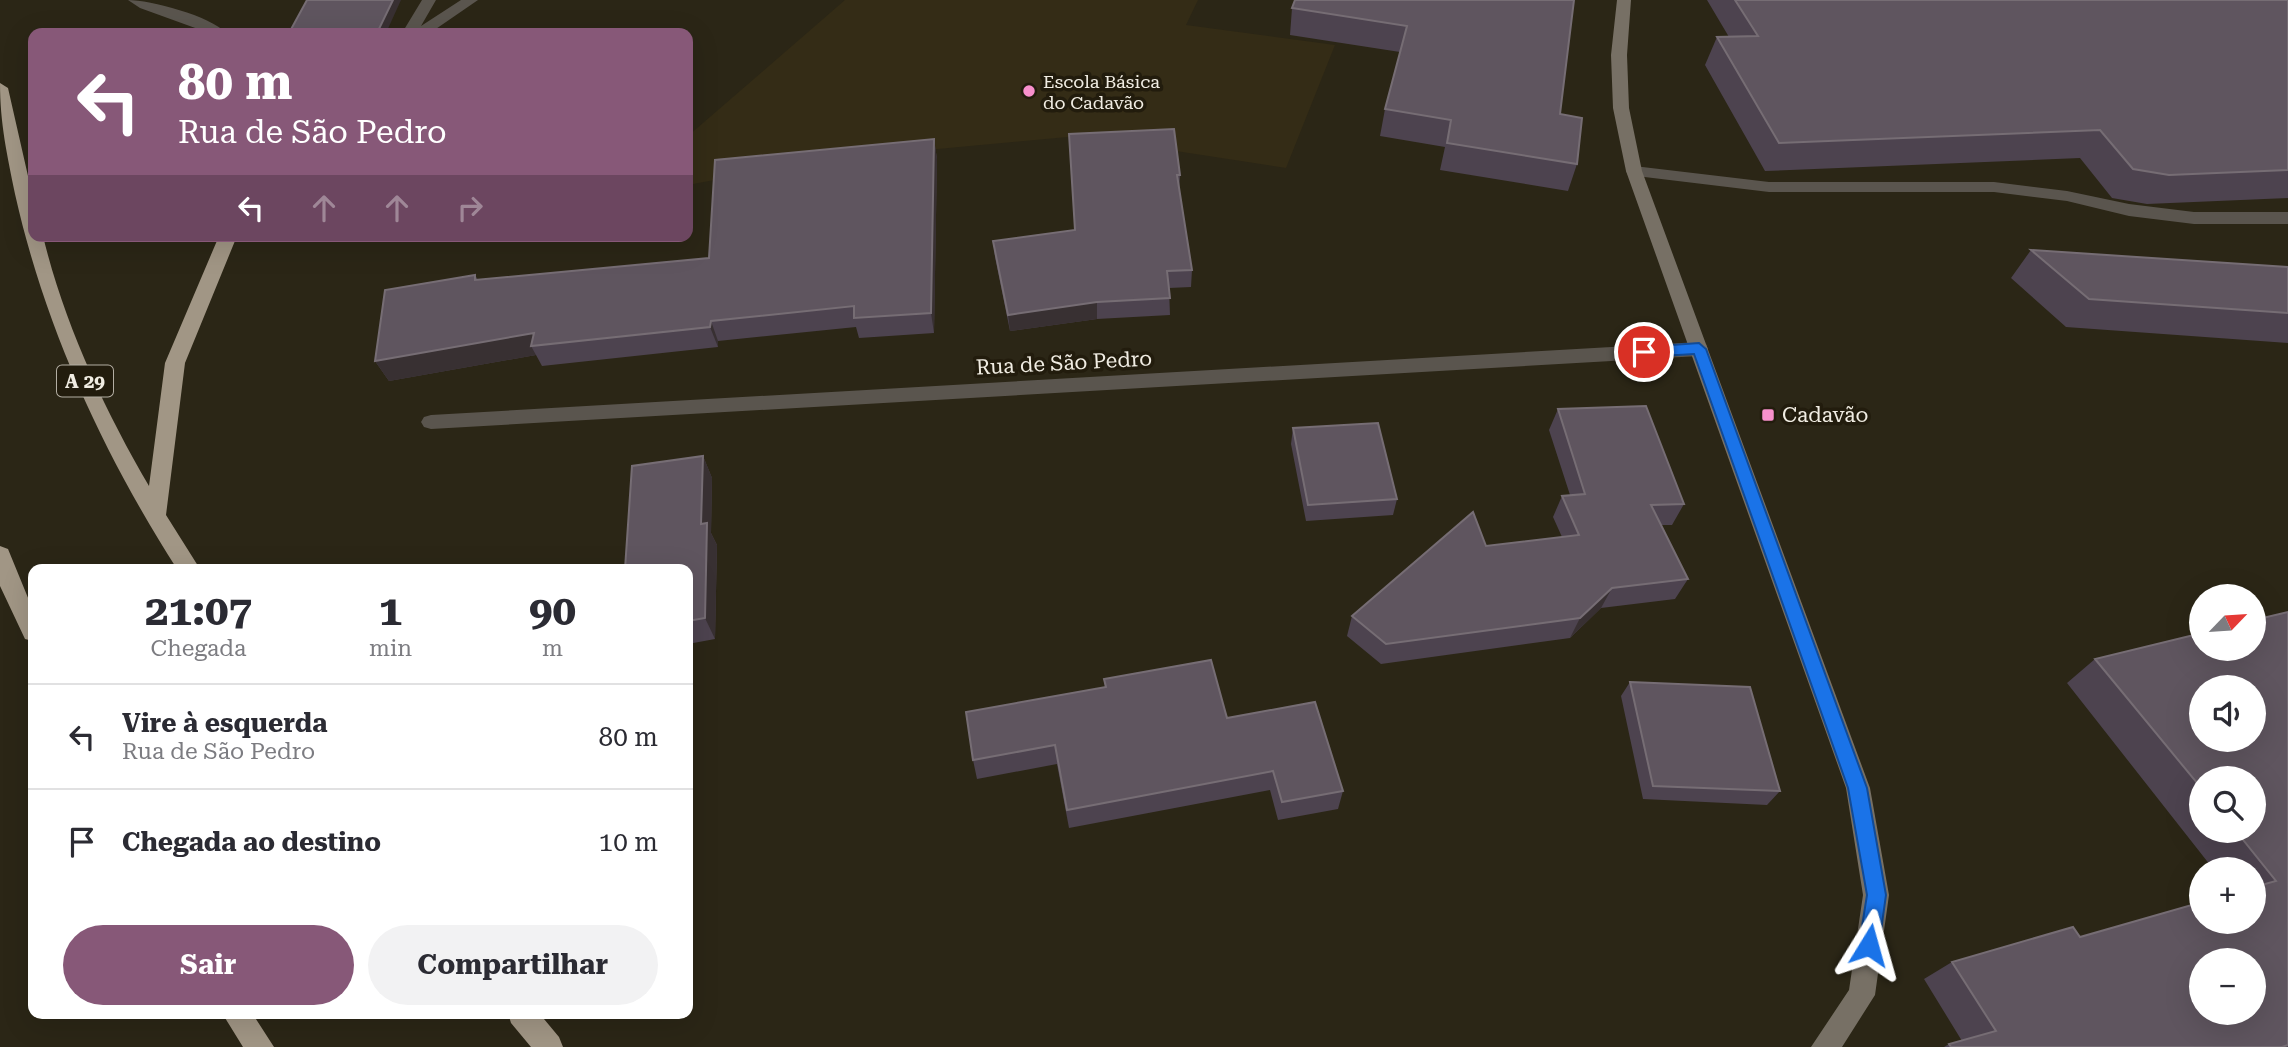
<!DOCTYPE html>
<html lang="pt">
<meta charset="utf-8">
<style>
:root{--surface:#fff;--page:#f2f2f3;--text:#2b2b33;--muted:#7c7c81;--line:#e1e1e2;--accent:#875878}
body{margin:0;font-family:"Roboto Serif",serif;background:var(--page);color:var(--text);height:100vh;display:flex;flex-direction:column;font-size:26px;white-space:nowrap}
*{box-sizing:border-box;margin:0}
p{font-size:23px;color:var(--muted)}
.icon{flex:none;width:38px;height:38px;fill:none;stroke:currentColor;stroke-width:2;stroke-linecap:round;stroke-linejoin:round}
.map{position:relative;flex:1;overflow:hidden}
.panel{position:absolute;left:28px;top:564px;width:665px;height:455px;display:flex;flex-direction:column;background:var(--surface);border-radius:14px;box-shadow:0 7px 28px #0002}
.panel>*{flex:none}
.top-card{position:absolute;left:28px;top:28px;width:665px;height:214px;border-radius:14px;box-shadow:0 7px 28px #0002;background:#875878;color:#fff;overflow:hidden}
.needle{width:46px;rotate:65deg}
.controls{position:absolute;left:2189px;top:584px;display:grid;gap:14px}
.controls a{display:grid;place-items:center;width:77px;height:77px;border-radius:50%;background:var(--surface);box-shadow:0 7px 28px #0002;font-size:35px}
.pin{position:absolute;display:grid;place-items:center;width:60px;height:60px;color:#fff;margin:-30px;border:4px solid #fff;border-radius:50%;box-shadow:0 2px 7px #0007}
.me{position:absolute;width:77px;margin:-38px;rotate:8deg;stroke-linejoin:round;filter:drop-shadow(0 0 5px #0008)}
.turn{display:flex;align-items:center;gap:24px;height:147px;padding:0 35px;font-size:32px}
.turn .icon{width:91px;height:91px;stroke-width:2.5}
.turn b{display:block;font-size:49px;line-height:60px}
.lanes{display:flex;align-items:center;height:66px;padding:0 35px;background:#0003;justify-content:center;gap:35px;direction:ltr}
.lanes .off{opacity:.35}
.eta{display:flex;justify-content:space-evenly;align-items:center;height:119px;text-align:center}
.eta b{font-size:42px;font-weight:700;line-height:49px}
.cta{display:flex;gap:14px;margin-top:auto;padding:14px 35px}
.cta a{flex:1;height:80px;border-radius:42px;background:var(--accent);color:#fff;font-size:28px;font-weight:700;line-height:80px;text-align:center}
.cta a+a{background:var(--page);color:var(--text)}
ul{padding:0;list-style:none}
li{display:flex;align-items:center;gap:21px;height:105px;padding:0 35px;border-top:2px solid var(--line)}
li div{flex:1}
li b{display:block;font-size:26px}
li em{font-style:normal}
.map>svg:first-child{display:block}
.built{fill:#342c16}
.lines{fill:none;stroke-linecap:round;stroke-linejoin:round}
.lane{fill:#5a554e;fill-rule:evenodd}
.street{fill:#5a554e;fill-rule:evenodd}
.secondary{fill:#777065;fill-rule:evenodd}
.highway{fill:#a19685;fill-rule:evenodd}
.wall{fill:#4d434f;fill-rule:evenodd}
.shaded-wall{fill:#383032}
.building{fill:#5f555f;stroke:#766d74;stroke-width:2;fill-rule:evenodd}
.route{fill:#1a73e8;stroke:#114b97;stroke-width:2}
.poi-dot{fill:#f890cc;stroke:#221c0d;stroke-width:2.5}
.labels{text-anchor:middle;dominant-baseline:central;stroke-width:7;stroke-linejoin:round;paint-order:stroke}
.far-poi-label{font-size:18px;fill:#f1ede3;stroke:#221c0d;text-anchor:start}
.shield{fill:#221c0d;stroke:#b3aea3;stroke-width:2}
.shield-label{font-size:19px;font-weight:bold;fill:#f1ede3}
.street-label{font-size:21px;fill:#f1ede3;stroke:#221c0d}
.poi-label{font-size:21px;fill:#f1ede3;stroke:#221c0d;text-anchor:start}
</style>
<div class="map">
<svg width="2288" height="1047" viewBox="0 0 2288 1047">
<rect width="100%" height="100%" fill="#2b2616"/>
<!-- built -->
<path class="built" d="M845,0H1198L1186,25L1335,45L1286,168L1078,136L927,150L767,170L688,185V136Z"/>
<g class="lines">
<!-- lane -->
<path class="lane" d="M128,0C150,0 211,16 226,33H209L140,8Z
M422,0H436L421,26L461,0H478L430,33H402Z
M1634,166L1769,182H1994L2067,191L2129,204L2194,212H2288V224H2194L2129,216L2067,201L1994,192H1769L1628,175L1626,171L1628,167Z"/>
<!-- street -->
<path class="street" d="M1699,342L1706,344L1708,349L1706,354L1699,356L431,429L424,427L421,422L424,417L431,415Z"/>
<!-- secondary -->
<path class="secondary" d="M1617,0H1631L1627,55L1629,108L1642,171L1870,788L1889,895L1875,995L1842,1047H1811L1849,990L1863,895L1846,788L1626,171L1613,108L1611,55Z"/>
<!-- highway -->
<path class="highway" d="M0,83L8,88L33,198V236H43C64,323 104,409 149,486L165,363L219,236H237L185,363L166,515L200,569H177C104,455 45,328 15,194C7,154 0,124 0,83Z
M0,546L8,549L33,610V641L25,639L0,586Z
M222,1013H252L274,1047H243Z
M508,1013H539L559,1037L563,1047H531L511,1023Z"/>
</g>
<!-- wall -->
<path class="wall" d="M1574,0L1560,114L1577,164L1568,191L1440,170L1445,147L1380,136L1385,109L1400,52L1290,35L1292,8Z
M1707,0H2288V198L2147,204L2112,198L2080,158L1765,171L1705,65L1717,37H1729Z
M1069,134L1180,175L1179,192L1192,270L1191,287L1169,288L1170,315L1097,319L1010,331L995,257L993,241L1075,230Z
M934,139L937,159L934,333L859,338L856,327L718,341V347L542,366L536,355L389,381L375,361L475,275L478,280L709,258Z
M2031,250L2288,267V343L2066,327L2011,278Z
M1558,409L1684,504L1672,525H1661L1688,579L1675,599L1601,608L1570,638L1381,664L1347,636L1352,616L1486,546L1562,537L1553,517L1562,496L1570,495L1549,430Z
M1293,428L1397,499L1393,515L1306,521L1291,444Z
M703,456L712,478L711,533L717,545L715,639L688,644V569Z
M2288,612V1047H1944L1949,1044L1962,1041L1924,979L1952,962L2080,937L2254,922V870H2214L2067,683L2095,659ZM2202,779L2254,831H2202Z
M1104,679L1227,718L1343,791L1338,809L1278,820L1270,790L1069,828L1057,764L977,779L973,760L1105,688Z
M1630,682L1780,791L1767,805L1643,799L1621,696Z"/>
<!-- shaded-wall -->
<path class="shaded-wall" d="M393,0H401L386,33H377Z
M934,139L937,159L934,333L931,313Z
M1097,302V319L1010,331L1008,315Z
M711,321L718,341V347L710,327Z
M534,333L531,346L536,355L389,381L375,361Z
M703,456L712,478L711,533L717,545L715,639L705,618L701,524Z
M1612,588L1601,608L1570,638L1580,618Z"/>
<!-- building -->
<path class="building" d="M307,0H393L377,33H289Z
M1295,0H1574L1560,114L1582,118L1577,164L1447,143L1451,120L1385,109L1407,26L1292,8Z
M1735,0H2288V170L2169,175L2133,169L2100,130L1779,143L1717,37L1758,36Z
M1174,129L1180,175H1177L1192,270L1167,271L1170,298L1097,302L1008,315L993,241L1075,230L1069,134Z
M934,139L931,313L854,318V306L711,321L710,327L531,346L534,333L375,361L385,290L475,275V280L709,258L715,160Z
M2031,250L2288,267V313L2089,299Z
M1646,406L1684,504L1651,505L1688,579L1612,588L1580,618L1386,644L1352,616L1473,512L1486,546L1579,535L1562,496L1585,494L1558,409Z
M1378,423L1397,499L1308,505L1293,428Z
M703,456L701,524L707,523L705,618L688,621V569H625L632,466Z
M2288,612V1045L2282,1047H1951L1949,1044L1996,1031L1952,962L2073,927L2080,937L2202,902V922H2254V887L2276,881L2236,831H2254V779H2202V789L2095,659L2202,633V649H2254V620ZM2202,688H2254V740H2202ZM2202,961H2254V1013H2202Z
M1211,660L1227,718L1315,702L1343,791L1282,802L1273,771L1067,810L1055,745L973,760L966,712L1106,687L1104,679Z
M1630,682L1750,687L1780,791L1653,786Z"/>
<!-- route -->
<path class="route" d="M1699,343L1706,349L1867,788L1886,895L1879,945L1876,952L1869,955L1862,952L1859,945L1867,895L1848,788L1694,354L1644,357L1636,352L1644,347Z"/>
<!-- markers -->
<g class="poi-dot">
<circle cx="1029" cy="91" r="7"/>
<rect x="1761" y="408" width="14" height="14" rx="3.5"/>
</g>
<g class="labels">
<!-- far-poi labels -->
<g class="far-poi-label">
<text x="1043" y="81">Escola Básica<tspan x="1043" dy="21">do Cadavão</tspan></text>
</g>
<!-- shield labels -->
<rect class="shield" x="57" y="365.5" width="56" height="31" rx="5"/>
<g class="shield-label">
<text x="85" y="381">A 29</text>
</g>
<!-- street labels -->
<g class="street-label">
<text transform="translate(1064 363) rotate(-3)">Rua de São Pedro</text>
</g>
<!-- poi labels -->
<g class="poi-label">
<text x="1782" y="415">Cadavão</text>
</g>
</g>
</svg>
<div class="controls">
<a><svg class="needle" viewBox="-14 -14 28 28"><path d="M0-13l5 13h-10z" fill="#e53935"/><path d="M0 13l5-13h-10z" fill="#7c7c81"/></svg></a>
<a><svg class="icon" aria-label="sound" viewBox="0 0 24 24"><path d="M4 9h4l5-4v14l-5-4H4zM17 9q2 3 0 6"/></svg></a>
<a><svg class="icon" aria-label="search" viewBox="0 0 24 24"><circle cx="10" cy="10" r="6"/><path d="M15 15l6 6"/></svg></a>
<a>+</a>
<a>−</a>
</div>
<div class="pin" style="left:1644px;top:352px;background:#d93025"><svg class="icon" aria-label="arrive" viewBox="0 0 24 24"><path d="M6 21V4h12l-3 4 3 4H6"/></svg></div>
<svg class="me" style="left:1869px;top:945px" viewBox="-20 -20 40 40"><path d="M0-17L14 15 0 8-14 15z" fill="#1a73e8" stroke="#fff" stroke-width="4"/></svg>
<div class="top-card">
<div class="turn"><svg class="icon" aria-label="left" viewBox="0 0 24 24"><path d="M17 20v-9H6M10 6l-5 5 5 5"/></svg><div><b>80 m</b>Rua de São Pedro</div></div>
<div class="lanes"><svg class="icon" aria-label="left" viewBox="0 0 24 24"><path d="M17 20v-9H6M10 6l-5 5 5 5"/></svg><svg class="icon off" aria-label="ahead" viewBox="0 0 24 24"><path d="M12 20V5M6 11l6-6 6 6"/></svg><svg class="icon off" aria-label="ahead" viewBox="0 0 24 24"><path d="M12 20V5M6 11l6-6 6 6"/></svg><svg class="icon off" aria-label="right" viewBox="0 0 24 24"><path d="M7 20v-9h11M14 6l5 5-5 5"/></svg></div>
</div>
<section class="panel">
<div class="eta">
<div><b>21:07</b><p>Chegada</p></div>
<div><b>1</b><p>min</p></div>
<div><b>90</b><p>m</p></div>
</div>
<ul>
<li><svg class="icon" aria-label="left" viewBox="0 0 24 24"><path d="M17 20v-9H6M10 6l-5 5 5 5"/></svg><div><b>Vire à esquerda</b><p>Rua de São Pedro</p></div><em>80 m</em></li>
<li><svg class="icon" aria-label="arrive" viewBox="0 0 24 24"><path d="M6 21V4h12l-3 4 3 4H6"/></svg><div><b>Chegada ao destino</b></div><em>10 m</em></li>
</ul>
<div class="cta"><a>Sair</a><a>Compartilhar</a></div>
</section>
</div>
